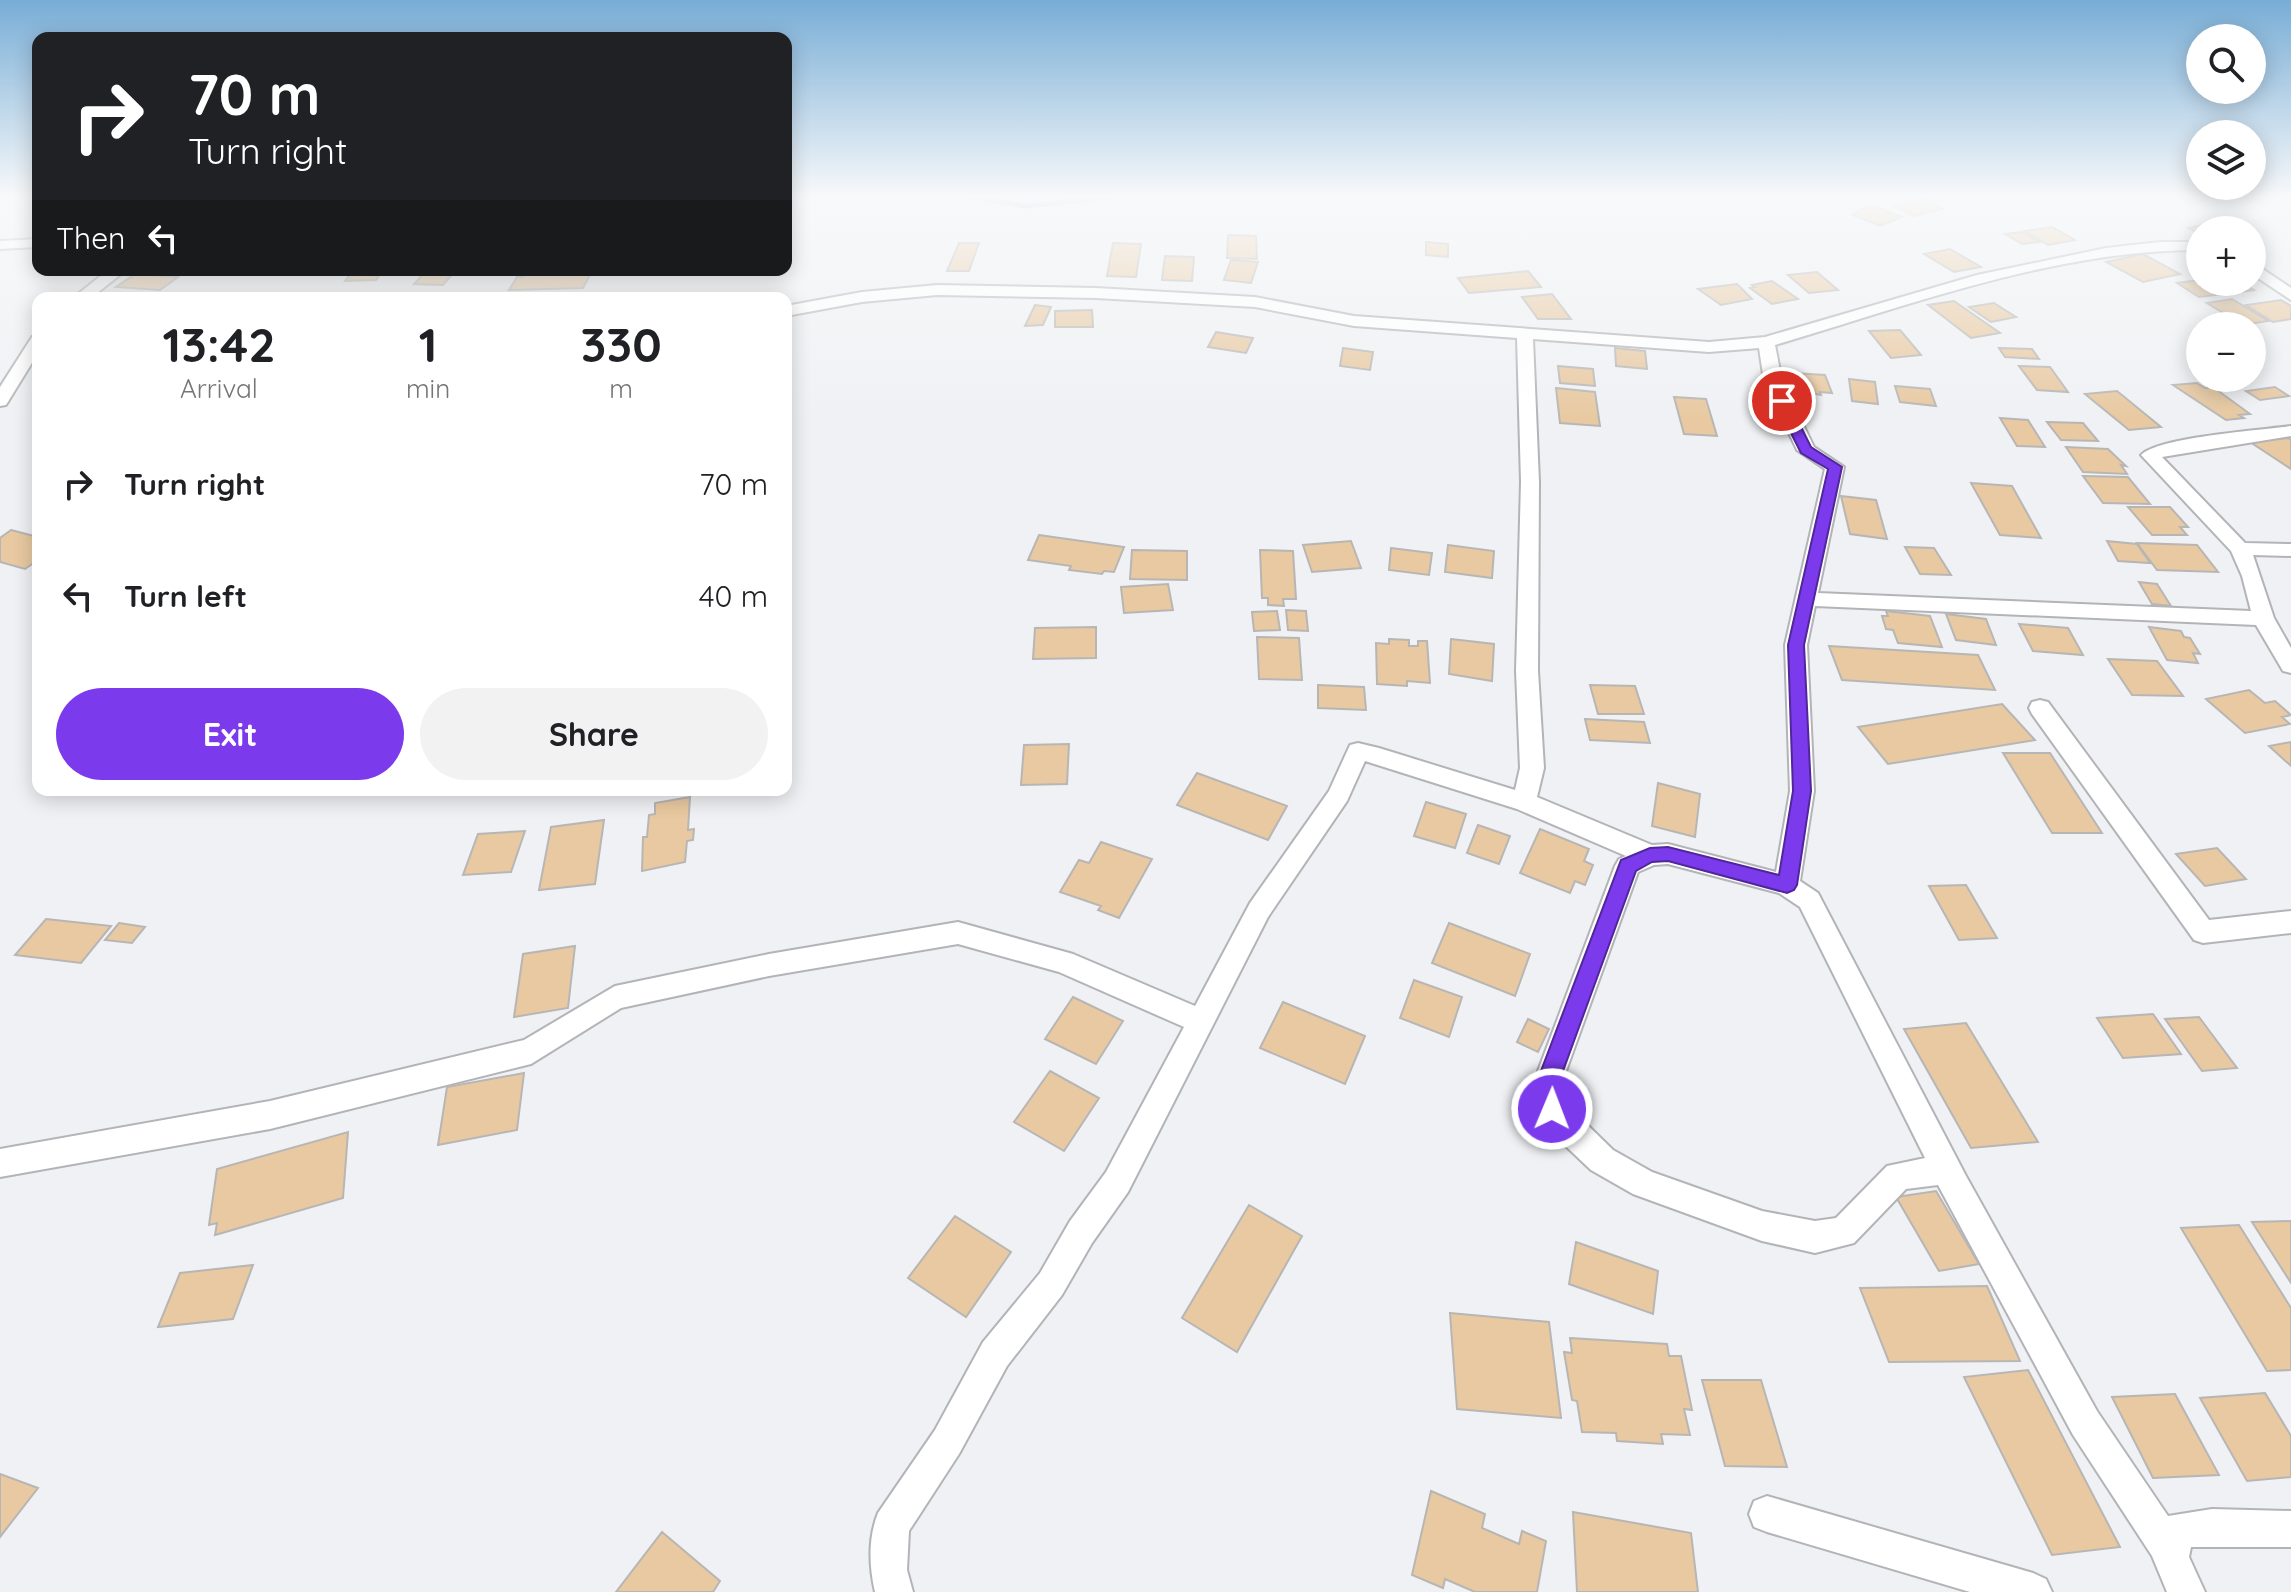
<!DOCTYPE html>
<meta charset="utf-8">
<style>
:root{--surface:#fff;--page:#f2f2f2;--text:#202124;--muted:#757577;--accent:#7c3aed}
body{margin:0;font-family:Quicksand,sans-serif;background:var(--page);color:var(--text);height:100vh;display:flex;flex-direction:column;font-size:30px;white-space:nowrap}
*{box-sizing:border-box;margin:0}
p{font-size:26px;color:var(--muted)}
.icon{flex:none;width:44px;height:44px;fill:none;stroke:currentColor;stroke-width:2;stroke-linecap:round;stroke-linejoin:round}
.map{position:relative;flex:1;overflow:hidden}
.drawer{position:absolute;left:32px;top:292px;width:760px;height:504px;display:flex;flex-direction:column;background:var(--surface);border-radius:16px;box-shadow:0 4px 20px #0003}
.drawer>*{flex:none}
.top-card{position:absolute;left:32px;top:32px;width:760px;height:244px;border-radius:16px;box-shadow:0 4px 20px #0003;background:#202124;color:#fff;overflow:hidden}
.controls{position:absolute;left:2186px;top:24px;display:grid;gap:16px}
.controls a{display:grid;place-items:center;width:80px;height:80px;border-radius:50%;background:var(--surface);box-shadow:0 4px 20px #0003;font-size:40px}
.pin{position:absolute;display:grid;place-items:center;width:68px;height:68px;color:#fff;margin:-34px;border:4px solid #fff;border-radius:50%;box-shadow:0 2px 8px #0007}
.me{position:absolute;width:88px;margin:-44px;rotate:1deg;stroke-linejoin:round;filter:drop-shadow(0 0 6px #0008)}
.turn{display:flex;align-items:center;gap:28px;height:168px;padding:0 24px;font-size:36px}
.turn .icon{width:104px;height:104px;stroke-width:2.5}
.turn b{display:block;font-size:56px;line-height:68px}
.then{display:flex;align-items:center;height:76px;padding:0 24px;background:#0003;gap:16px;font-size:30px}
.eta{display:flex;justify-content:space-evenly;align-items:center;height:136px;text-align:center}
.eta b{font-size:48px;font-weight:800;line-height:56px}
.cta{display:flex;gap:16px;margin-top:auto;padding:16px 24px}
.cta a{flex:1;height:92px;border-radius:48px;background:var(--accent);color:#fff;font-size:32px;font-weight:800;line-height:92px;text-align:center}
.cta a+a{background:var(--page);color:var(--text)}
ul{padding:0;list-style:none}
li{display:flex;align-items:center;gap:24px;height:112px;padding:0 24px}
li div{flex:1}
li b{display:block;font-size:30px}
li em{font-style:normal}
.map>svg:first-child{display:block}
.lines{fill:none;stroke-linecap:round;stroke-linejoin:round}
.stream{stroke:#71a2bb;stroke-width:5}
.building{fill:#e8c9a1;stroke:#b8b6b4;stroke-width:2}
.street-casing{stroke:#b3b4b7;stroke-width:4}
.street{fill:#fff;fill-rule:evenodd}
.route{fill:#7c3aed;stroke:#51269a;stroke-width:2}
</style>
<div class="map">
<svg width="2291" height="1592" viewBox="0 0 2291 1592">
<rect width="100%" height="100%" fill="#f0f1f4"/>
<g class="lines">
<!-- stream -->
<path class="stream" d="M965,196L1025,206L1122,196"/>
</g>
<!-- building -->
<path class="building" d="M1923,199L1943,209L1914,216L1894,206Z
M1866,206H1875L1902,217L1880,226L1853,215Z
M2212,223L2226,230H2200V234L2188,228Z
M2052,227L2075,240L2048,245L2025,231Z
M2022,232L2039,242L2022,244L2005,234Z
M1228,235L1256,236L1257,259L1227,258Z
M1426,242L1448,244V257L1426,255Z
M959,243H979L969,271H947Z
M1113,243L1141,244L1136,277L1107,276Z
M1950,249L1981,267L1954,272L1924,254Z
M2143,254L2180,274L2143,282L2106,262Z
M1165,256L1194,257L1192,281L1162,280Z
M1231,260L1258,262L1251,283L1224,280Z
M353,270H383L376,280L345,281Z
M427,270H456L443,285L414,284Z
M592,271L583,288L509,290L517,277H523L526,273Z
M1528,271L1541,287L1469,293L1458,278Z
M1817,272L1838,290L1809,293L1788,275Z
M135,274L178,277L160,290L116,287Z
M2200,280L2241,282L2254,290L2199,297L2177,283Z
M1772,281L1798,299L1772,304L1750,288L1755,287L1752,285Z
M1737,284L1752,299L1721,305L1698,289Z
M1552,294L1571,319H1538L1522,297Z
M2232,299L2268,321L2243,325L2207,303Z
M2281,300L2291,306V319L2273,322L2246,305Z
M1954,301L2000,333L1971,338L1928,305Z
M1994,303L2016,317L1991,322L1969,307Z
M1035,305L1051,307L1043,325L1025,326Z
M1092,310L1093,327H1055V311Z
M1900,330L1921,355L1891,358L1869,331Z
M1216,332L1253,338L1246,353L1208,347Z
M1343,348L1373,352L1370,370L1340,366Z
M1615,348L1645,351L1647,369L1616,366Z
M1999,348L2032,349L2039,359L2005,357Z
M1558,366L1593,369L1595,386L1560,383Z
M2019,366L2050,367L2068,392L2037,390Z
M1793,373L1825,375L1832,393L1820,392L1821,395L1799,391L1797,385L1792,384L1790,380H1796Z
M1849,379L1875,382L1878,404L1852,401Z
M2197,383L2205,388L2213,387L2250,414L2239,415L2244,418L2226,420L2173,385Z
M1895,386L1930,389L1936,406L1900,402Z
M2275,387L2289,396L2260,400L2246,391Z
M1556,388L1595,392L1600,426L1560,423Z
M2117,391L2161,427L2129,430L2085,394Z
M1674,397L1706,399L1717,436L1684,434Z
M2000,418L2028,420L2045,447L2017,446Z
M2047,422L2083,423L2098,441L2061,440Z
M2288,438L2291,440V469L2250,442Z
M2066,447L2108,449L2126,466L2121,465L2127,474L2083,472Z
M2083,476L2128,477L2150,504L2103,503Z
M1971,483L2012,486L2041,538L2000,535Z
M1841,496L1876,500L1887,539L1850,534Z
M2128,507H2170L2188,527H2180L2187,535H2152Z
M11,530L38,537V560L25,569L0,562V538Z
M1039,535L1124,547L1114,572L1104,571L1102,574L1069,570L1071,566L1028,560Z
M1351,541L1361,568L1312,572L1303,545Z
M2107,541L2137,544L2150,563L2118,561Z
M2137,543L2197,545L2218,572L2157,570Z
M1448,545L1494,551L1492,578L1445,572Z
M1905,547L1934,548L1951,575L1920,574Z
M1391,548L1432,553L1429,575L1389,570Z
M1132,550L1187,551V580L1130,579Z
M1260,550L1293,551L1296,599H1283L1284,606L1268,605V598H1262Z
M2139,582L2157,584L2171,606L2152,604Z
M1168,584L1173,610L1124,613L1121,587Z
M1286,610L1306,611L1308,631L1288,630Z
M1277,611L1280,630L1254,631L1252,612Z
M1886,611L1930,616L1942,647L1898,643L1893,630L1886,629L1882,616H1888Z
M1946,614L1986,619L1996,645L1956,640Z
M2019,624L2068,628L2083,655L2033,651Z
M1096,627V658L1033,659L1035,628Z
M2149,627L2181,631L2184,637L2190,638L2200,654L2193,653L2198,663L2167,660Z
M1257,637L1299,638L1302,680L1259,679Z
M1389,639L1409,640V646H1418V641H1427L1430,683L1407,681V686L1377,684L1376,643L1389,644Z
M1451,639L1494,644L1492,681L1449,674Z
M1829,646L1978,655L1995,690L1842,680Z
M2108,659L2157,661L2183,696L2132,695Z
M1318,685L1364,687L1366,710L1318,708Z
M1590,685L1635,686L1644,714H1598Z
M2249,690L2265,703L2275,701L2291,715L2282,717L2290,724L2245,733L2206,699Z
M2002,704L2035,740L1888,764L1858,727Z
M1585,719L1644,722L1650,743L1590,740Z
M2291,742V766L2269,746Z
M1069,744L1067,784L1021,785L1024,745Z
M2003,753H2050L2102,833H2052Z
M1197,773L1287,806L1268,840L1177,805Z
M1658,783L1700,794L1695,837L1652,826Z
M690,797L688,830L694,829L693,840L687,841L685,862L642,871L643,837H647L649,815L655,814V803Z
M1426,802L1466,814L1455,848L1414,836Z
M604,820L595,884L539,890L551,827Z
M1478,825L1510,836L1499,864L1467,853Z
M1540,829L1589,849L1584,861L1593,865L1585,885L1575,881L1570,893L1520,873Z
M525,831L511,872L463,875L478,834Z
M1101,842L1152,859L1119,918L1098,910L1101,906L1060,892L1079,860L1089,863Z
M2217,848L2246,879L2205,886L2176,854Z
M1966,885L1997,938L1959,940L1929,886Z
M46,919L111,926L81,963L15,955Z
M119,923L145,927L132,943L105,940Z
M1449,923L1530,954L1515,996L1432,963Z
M575,946L568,1008L514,1017L523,954Z
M1414,980L1462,997L1449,1037L1400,1018Z
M1073,997L1123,1021L1096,1064L1045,1039Z
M1283,1002L1365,1036L1345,1084L1260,1048Z
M2153,1014L2181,1054L2123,1058L2097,1018Z
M2199,1017L2237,1068L2202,1071L2165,1019Z
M1528,1019L1549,1029L1538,1052L1517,1042Z
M1966,1023L2038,1142L1971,1148L1904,1029Z
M1050,1071L1099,1098L1064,1151L1014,1122Z
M524,1073L517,1130L438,1145L447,1087Z
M348,1132L343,1198L215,1235L217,1223L209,1225L217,1169Z
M1936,1191L1979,1264L1939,1271L1896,1197Z
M1249,1205L1302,1236L1237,1352L1182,1318Z
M955,1216L1011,1252L966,1317L908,1278Z
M2291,1221V1283L2252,1222Z
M2239,1225L2291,1308V1370L2267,1371L2181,1228Z
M1576,1242L1658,1271L1653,1314L1569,1284Z
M253,1265L233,1319L158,1327L180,1273Z
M1987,1286L2020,1361L1889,1362L1860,1288Z
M1450,1313L1549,1322L1561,1418L1457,1409Z
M1570,1338L1667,1344L1669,1356H1681L1692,1410L1684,1409L1690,1435L1661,1434L1663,1444L1617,1441L1616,1433L1582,1432L1577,1401L1572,1400L1564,1352L1572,1353Z
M2028,1370L2120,1547L2052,1555L1964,1377Z
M1702,1380H1761L1787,1467L1725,1466Z
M2265,1393L2291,1436V1477L2247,1481L2200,1398Z
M2175,1394L2219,1475L2153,1478L2112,1397Z
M0,1474L38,1488L0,1537Z
M1431,1491L1485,1514L1482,1528L1519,1544L1522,1531L1546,1541L1537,1592H1475L1445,1579L1443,1588L1412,1575Z
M1573,1512L1691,1533L1698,1592H1577Z
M662,1532L720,1581L713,1592H616Z"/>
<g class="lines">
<!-- street casing -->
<g class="street-casing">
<path id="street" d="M38,239V247L0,249V241Z
M2160,242H2200V250C2055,250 1913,304 1775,345L1782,381L1814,447L1844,467L1818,593L2251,611L2242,576L2231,551L2141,455C2158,437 2261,430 2291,426V436L2162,457L2245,543L2291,544V556L2253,555L2274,618L2291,648V673L2283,671L2256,625L1815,606L1807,645L1814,791L1800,881L1818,893L1966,1176L2097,1411L2168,1516L2212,1509L2291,1511V1547H2191L2189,1557L2205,1592H2167L2152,1556L2073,1435L1938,1185L1906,1189L1854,1243L1815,1253L1762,1241L1633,1194L1591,1170L1554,1135L1537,1109L1538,1071L1615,866L1619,859L1626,856L1517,809L1365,761L1347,801L1268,917L1128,1192L1092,1243L1062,1295L1007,1366L959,1454L909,1531L907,1570L913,1592H875C869,1566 868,1538 878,1513L935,1430L983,1342L1040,1273L1070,1221L1106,1172L1184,1027L1059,972L958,944L769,976L621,1008L531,1064L270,1129L0,1177V1149L270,1101L524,1040L615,986L769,954L958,922L1073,954L1195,1006L1250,903L1329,791L1350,745L1358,743L1379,748L1515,790L1520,768L1516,671L1521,482L1517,338L1354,326L1255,307L1096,298L937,295L862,302L786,316V306L862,292L937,285L1096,288L1255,297L1354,316L1709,342L1765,337L1977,275L2106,248ZM1533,339L1709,352L1759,348L1764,381L1797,450L1825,469L1785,645L1790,791L1776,872L1668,844L1652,845L1537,797L1544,768L1538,671L1539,482ZM1668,864L1779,893L1800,907L1925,1158L1887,1166L1836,1218L1815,1221L1762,1211L1652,1172L1613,1150L1567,1105L1566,1071L1638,872L1654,865Z
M2252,262L2291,288V300L2252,274Z
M108,270H126L91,298H73Z
M38,335V353L6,405L0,406V387L32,337Z
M2040,700L2048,702L2209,920L2291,911V933L2203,943L2194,940L2032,714L2029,708L2032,702Z
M1767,1496L2033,1573L2046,1579L2052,1592H1970L1767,1532L1754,1527L1749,1514L1754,1501Z"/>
</g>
<!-- street -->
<use href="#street" class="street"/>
</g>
<!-- sky -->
<linearGradient id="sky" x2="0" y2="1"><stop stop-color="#78add6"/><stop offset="0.47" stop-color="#f8f9fa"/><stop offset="1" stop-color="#f8f9fa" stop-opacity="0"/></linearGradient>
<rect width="2291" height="419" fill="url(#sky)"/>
<!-- route -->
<path class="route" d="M1777,399H1787L1811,447L1842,467L1804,645L1811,791L1797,885L1794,890L1787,893L1668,861L1652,862L1636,871L1563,1071V1109L1560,1116L1552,1119L1544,1116L1541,1109V1071L1621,860L1650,848L1668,847L1779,875L1793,791L1788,645L1828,469L1801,453L1775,401Z"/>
</svg>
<div class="controls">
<a><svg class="icon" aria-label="search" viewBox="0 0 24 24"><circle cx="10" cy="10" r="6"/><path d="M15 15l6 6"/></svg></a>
<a><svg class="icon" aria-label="layers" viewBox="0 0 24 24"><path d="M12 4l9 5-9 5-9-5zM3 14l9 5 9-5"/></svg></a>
<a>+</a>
<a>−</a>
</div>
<div class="pin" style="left:1782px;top:401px;background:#d93025"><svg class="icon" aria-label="arrive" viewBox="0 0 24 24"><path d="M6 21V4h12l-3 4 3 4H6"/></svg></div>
<svg class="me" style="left:1552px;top:1109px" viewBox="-20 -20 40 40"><circle r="17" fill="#7c3aed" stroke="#fff" stroke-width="3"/><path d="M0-11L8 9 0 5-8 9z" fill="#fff"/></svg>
<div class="top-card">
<div class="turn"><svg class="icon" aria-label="right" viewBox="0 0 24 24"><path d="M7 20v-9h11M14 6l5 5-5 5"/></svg><div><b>70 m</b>Turn right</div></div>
<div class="then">Then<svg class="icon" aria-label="left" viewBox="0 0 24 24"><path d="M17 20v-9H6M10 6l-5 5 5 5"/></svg></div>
</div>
<section class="drawer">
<div class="eta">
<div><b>13:42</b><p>Arrival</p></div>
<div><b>1</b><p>min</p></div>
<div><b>330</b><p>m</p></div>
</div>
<ul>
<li><svg class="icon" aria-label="right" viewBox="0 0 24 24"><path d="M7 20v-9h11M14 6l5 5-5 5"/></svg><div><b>Turn right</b></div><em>70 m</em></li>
<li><svg class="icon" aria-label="left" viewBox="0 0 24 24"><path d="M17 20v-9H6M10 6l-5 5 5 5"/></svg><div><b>Turn left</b></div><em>40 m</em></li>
</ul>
<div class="cta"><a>Exit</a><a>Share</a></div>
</section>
</div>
